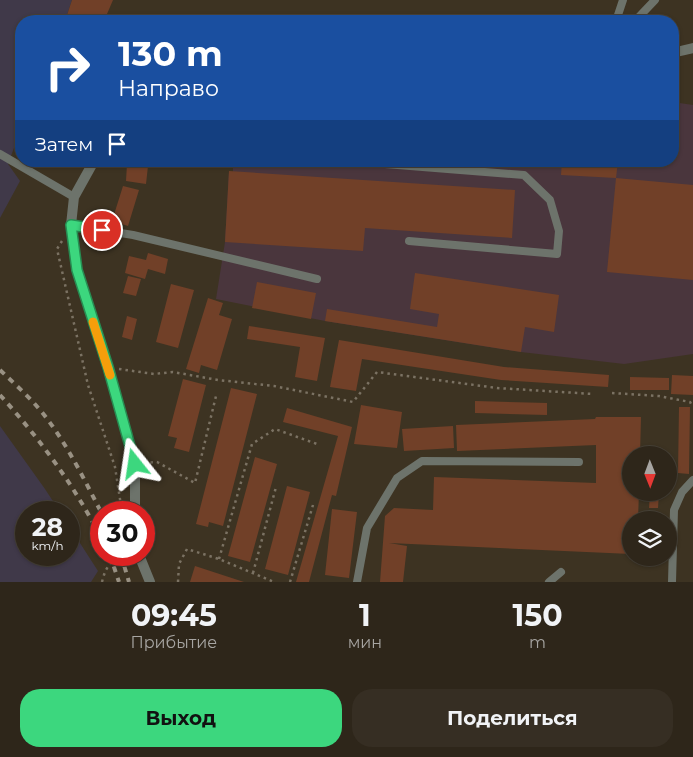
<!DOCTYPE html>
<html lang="ru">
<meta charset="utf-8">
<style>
:root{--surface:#2e261a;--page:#362e23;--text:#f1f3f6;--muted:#a7a5a2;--line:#494339;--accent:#3cd77e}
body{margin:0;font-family:Montserrat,sans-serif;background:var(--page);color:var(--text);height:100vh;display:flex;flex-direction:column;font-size:19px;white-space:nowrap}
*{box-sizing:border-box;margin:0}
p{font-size:16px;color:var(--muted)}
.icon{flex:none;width:28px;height:28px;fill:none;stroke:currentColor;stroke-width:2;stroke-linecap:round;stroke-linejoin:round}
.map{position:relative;height:582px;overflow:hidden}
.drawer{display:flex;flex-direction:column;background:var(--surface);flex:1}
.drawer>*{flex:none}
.hud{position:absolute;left:15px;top:15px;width:664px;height:152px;border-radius:20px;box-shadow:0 1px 4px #0004,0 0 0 1px var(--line);background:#1a4fa0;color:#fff;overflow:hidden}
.needle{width:32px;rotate:179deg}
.fabs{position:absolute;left:622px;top:446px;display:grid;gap:10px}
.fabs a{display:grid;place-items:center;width:55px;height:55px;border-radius:50%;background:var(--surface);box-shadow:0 1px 4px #0004,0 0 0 1px var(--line);font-size:25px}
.speed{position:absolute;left:15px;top:501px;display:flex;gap:10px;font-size:25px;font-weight:700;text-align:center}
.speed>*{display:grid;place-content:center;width:65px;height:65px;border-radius:50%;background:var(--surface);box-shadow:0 1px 4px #0004,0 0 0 1px var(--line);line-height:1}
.speed small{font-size:12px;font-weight:400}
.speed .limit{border:8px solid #d22;background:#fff;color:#111}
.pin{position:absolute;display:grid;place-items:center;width:42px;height:42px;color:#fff;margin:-21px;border:2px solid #fff;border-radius:50%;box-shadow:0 1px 5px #0007}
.me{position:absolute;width:55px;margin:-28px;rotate:345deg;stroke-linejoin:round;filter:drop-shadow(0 0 4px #0008)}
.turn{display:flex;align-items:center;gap:18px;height:105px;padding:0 20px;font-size:22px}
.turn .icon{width:65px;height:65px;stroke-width:2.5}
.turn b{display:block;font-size:35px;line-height:42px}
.then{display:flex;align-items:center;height:48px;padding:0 20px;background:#0003;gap:10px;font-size:19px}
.eta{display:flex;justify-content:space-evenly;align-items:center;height:85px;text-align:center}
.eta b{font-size:30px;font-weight:700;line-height:35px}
.primary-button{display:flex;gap:10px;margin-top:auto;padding:10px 20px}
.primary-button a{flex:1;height:58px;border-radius:20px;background:var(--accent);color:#111;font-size:20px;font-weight:700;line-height:58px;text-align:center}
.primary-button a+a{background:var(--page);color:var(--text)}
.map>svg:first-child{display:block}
.commercial{fill:#4a363d}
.industrial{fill:#403949}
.building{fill:#714028}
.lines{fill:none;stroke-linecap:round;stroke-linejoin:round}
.path{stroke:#7b7263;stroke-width:2.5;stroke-dasharray:2.5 4;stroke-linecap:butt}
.lane{stroke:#6d736b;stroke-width:8}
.street{stroke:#6d736b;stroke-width:10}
.rail{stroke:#999183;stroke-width:4;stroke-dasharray:6 6;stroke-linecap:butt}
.route-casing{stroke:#278c52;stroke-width:12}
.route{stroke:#3cd77e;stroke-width:9}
.slow{stroke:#f59e0b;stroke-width:9}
</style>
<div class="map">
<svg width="693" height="582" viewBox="0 0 693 582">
<rect width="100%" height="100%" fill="#3d3322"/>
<!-- commercial -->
<path class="commercial" d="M673,102L693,105V354L624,364L521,352L325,321L216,299L225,242L229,171L233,172V161H672Z"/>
<!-- industrial -->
<path class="industrial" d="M0,0H72L65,21H21V129L8,164L20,181L0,218Z
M0,426L45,489L60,512H26V555H69V526L98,571L91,582H0Z"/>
<!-- building -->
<path class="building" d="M72,0H113L104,21H65Z
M562,161H618L616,178L693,185V280L607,272L616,178L561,175Z
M127,164L148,166L146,184L126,181Z
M229,171L515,190L512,238L365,228L363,251L225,242Z
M123,186L139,190L128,226L112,221Z
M148,253L168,259L165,274L148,269L145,279L125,273L129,256L146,260Z
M415,273L559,295L554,332L525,327L521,352L325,321L327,309L437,327L439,314L410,309Z
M128,276L141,279L136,296L123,293Z
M257,282L316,293L311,319L252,308Z
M171,284L194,290L178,348L156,342Z
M208,298L223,303L219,315L232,319L217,370L201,365L199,373L186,369Z
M127,316L137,319L132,340L122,337Z
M249,326L325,338L317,381L295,377L300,347L247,339Z
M339,340L504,367L609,375L608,387L501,380L362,359L356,391L330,387Z
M672,375L693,376V395L671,394Z
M630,377L669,378V390H630Z
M183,379L206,385L189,452L174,448L177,438L168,436Z
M231,388L257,394L223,526L209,522L208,527L196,524Z
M475,401L547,403V415L475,413Z
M361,405L402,412L397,448L354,444Z
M679,407H690L689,474L678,473Z
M287,408L352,427L336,496L332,495L309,582H296L338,436L283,422Z
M596,417H641L640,455H631V492H639L638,520H631V554L389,543L407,546L403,582H380L385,516L394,508L433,510L434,477L596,483V445L457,451L456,425L595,419Z
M453,426L454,448L404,451L402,429Z
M255,457L277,464L250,562L228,556Z
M287,486L310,492L288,575L265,569Z
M650,492H659L658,508H649Z
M332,509L357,512L349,578L325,575Z
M195,566L244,582H190Z"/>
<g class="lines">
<!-- path -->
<path class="path" d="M62,241L57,249L88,385L115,467L122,512
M119,369L154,374L173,372L218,380L274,386L353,402L377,372L497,388L593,394
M612,393L659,396L690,402L693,407
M144,463L157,462L195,483L216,396
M219,559L252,444L275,429L317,444
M253,573L276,487
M102,582C106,565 111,561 127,555
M178,582L179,564L187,549L219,559L274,582
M290,582L313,505"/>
<!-- lane -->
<path class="lane" d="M616,21L623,0
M635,21L655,0
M0,154L74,197
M308,161L385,164L524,175L550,200L559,231L557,254L409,241
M71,225L133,235L317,279
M357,582L367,528L397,478L422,461L579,462
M549,582L561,572
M672,582L674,510L682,492L693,480"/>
<!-- street -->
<path class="street" d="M672,53L693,48
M94,161L74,197L71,225L77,270L108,367L135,464V512
M139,555L150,582"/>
<!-- rail -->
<path class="rail" d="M0,370C17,386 34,401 48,420C69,448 85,481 101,512
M0,395C39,438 75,486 101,538
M110,555L119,582
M121,555L129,582"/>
</g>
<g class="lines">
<!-- route casing -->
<g class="route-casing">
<path id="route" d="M102,230L71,225L77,270L108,367L135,464"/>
</g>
<!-- route -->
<use href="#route" class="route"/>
<!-- slow -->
<path class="slow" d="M93,322L110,375"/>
</g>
</svg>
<div class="fabs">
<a><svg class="needle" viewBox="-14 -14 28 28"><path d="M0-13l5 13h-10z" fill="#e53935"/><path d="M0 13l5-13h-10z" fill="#a7a5a2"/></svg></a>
<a><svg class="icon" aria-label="layers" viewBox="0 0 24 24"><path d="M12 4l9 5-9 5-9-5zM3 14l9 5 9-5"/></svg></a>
</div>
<div class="speed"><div>28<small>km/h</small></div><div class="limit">30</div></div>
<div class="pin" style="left:102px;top:230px;background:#d93025"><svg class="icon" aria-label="arrive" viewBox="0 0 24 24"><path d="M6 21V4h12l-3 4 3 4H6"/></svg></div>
<svg class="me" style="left:135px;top:464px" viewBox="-20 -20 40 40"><path d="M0-17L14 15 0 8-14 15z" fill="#3cd77e" stroke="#fff" stroke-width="4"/></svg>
<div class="hud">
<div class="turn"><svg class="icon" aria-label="right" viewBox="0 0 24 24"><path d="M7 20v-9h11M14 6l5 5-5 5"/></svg><div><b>130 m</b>Направо</div></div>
<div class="then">Затем<svg class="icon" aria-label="arrive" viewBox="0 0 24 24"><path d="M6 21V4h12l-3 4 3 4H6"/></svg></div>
</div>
</div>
<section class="drawer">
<div class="eta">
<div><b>09:45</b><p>Прибытие</p></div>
<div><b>1</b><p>мин</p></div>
<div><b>150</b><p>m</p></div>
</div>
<div class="primary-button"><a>Выход</a><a>Поделиться</a></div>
</section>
